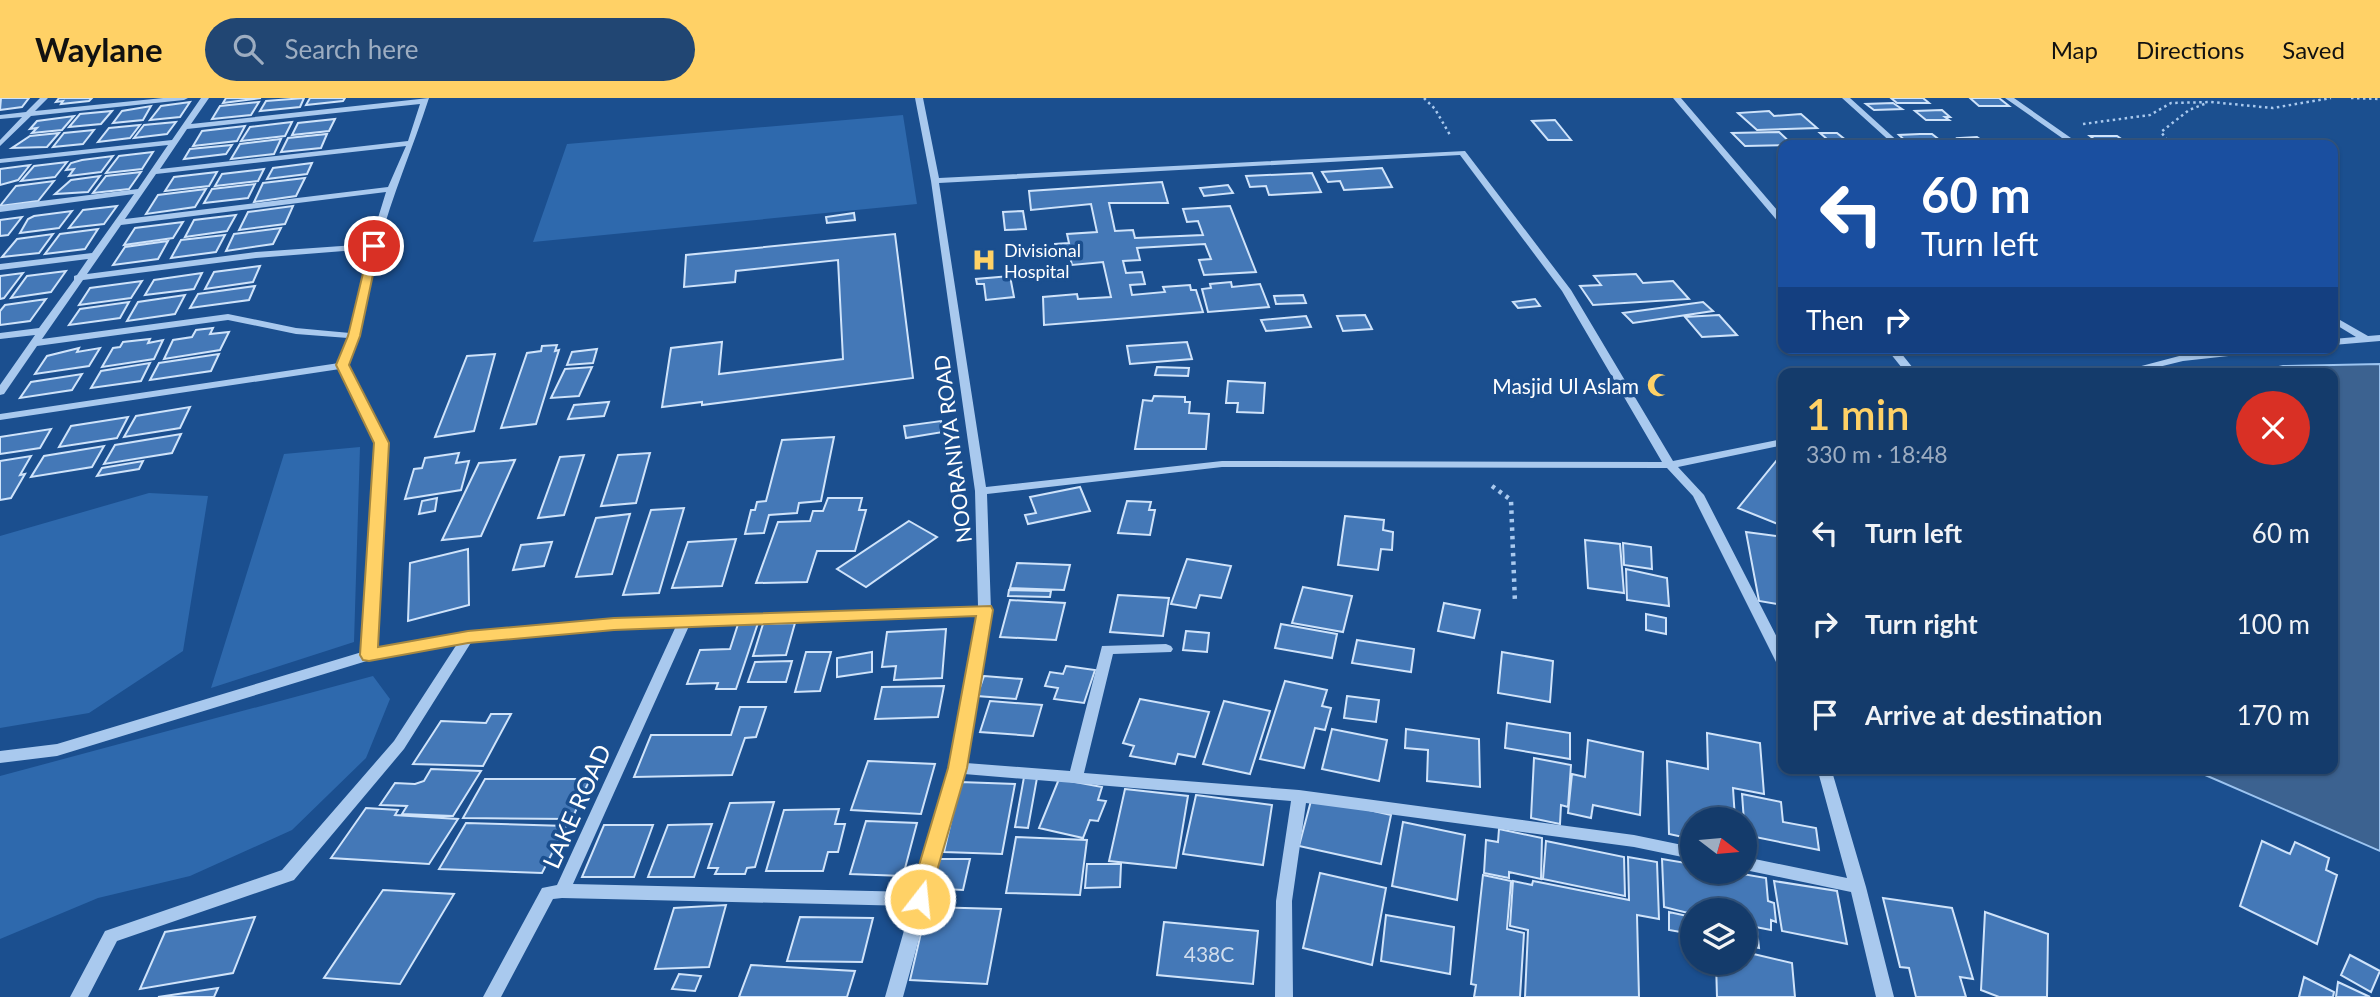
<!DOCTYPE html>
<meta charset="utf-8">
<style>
:root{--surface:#143b6b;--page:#214673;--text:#f1f3f6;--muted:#9dadc1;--line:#33557e;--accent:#ffd166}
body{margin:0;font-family:Lato,sans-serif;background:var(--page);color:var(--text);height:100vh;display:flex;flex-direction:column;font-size:26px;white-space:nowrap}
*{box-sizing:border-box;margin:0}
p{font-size:23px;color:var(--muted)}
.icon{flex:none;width:38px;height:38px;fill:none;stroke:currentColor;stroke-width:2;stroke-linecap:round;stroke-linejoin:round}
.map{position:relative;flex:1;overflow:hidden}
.panel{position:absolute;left:1778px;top:270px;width:560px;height:406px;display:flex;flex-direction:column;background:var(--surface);border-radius:14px;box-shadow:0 2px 5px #0004,0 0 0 2px var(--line)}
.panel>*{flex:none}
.top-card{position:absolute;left:1778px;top:42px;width:560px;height:214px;border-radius:14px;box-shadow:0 2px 5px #0004,0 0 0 2px var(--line);background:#1a4fa0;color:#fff;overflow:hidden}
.needle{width:46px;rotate:106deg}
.fabs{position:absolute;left:1680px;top:709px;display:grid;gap:14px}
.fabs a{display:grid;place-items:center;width:77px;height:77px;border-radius:50%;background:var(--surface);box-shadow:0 2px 5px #0004,0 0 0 2px var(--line);font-size:35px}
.pin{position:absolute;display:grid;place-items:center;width:60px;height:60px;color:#fff;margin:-30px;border:4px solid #fff;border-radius:50%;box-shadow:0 2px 7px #0007}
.me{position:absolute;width:77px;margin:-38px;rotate:16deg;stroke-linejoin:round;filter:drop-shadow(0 0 5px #0008)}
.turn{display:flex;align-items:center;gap:24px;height:147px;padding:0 28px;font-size:32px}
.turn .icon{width:91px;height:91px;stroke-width:2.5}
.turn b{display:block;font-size:49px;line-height:60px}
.then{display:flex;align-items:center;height:66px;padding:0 28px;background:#0003;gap:14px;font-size:26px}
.round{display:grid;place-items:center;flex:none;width:74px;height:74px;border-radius:37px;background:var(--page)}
.overview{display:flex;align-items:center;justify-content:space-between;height:119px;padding:0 28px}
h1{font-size:42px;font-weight:600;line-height:52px;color:var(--accent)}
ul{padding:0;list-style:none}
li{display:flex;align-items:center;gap:21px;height:91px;padding:0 28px}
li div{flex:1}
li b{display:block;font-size:26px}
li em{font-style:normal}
header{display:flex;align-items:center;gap:42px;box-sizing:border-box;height:98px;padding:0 35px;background:var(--accent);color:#111}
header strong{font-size:33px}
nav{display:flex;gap:38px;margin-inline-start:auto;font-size:24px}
.search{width:490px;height:63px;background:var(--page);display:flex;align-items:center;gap:18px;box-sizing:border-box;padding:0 24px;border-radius:38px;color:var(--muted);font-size:26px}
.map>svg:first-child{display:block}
.green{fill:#2e69ad}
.water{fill:#3c6290;stroke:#9cc4f0;stroke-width:2}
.building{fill:#4478b7;stroke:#cfe3fa;stroke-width:2}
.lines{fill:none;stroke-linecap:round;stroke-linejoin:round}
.path-far1{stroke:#a9c9ee;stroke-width:2.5;stroke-dasharray:2.5 3.5;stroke-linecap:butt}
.path{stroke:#a9c9ee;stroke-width:4.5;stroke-dasharray:3.5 5;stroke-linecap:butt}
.minor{fill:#a9c9ee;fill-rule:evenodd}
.route{fill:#ffd166;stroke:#a68842;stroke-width:2}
.labels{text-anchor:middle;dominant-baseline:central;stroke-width:7;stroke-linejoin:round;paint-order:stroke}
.far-poi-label{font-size:18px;fill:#fff;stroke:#1b4f8f;text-anchor:start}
.poi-label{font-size:21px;fill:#fff;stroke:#1b4f8f;text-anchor:end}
.street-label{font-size:21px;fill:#fff;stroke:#1b4f8f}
.near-number-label{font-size:21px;fill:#d0dded}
.near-street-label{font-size:24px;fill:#fff;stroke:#1b4f8f}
</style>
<header>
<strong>Waylane</strong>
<div class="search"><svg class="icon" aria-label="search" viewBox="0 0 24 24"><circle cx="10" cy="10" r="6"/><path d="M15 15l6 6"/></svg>Search here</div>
<nav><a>Map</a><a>Directions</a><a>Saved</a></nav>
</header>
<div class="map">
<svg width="2380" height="899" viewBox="0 0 2380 899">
<rect width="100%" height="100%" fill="#1b4f8f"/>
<!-- green -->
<path class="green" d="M903,17L917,106L533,144L567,46Z
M360,349L354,544L211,590L284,356Z
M149,395L208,398L183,553L89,615L0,630V438Z
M373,578L390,601L366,660L292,732L190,778L98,800L0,841V678Z"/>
<!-- water -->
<path class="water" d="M2380,266V753L2189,670H2333V275H2253L2283,268Z"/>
<!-- building -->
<path class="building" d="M1,0H29L22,9L0,12Z
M59,0H92L89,3L61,6L63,3L56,4Z
M226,0H261L223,5Z
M304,0L300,9L260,13L266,3Z
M310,0H345L343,3L306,7Z
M1891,0H1923L1929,5H1897Z
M1970,0H1999L2009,8H1979Z
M190,4L180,19L150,22L161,8Z
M259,4L251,17L212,21L220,8Z
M1893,5L1902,11L1874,12L1866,6Z
M151,8L143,22L113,25L122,13Z
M1942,12L1950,19H1945L1949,22H1926L1915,13Z
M112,13L101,26L69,29L80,16Z
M1769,13L1774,18L1801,16L1817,30L1757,32L1738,15Z
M74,18L62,32L32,35L37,30L30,31L37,23Z
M335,21L329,33L292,37L298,25Z
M1555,22L1571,42H1548L1532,23Z
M176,24L167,36L134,40L144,27Z
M292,24L285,38L241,43L250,29Z
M140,27L130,40L98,44L109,30Z
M245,28L237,43L193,48L202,33Z
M94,32L83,46L53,49L64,35Z
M1779,34L1793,47L1745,48L1732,35Z
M59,35L47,49L12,50L30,38Z
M1820,35H1837L1852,47H1834Z
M327,36L321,50L281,54L288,40Z
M1920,36H1932L1946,47H1910L1899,37Z
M2090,38H2117L2130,47H2102Z
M1977,39L1988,47H1967L1958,40Z
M281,41L274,56L231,61L240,46Z
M232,47L226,56L184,61L190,51Z
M153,54L142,71L106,75L119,58Z
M113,58L101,74L69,78L74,71L66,72L71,65L82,62Z
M67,64L55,79L21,83L34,68Z
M312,65L307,76L267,81L273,70Z
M30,67L18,82L0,87V71Z
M1382,70L1392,89L1344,92L1340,83L1328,84L1322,74Z
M264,71L258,83L215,88L222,76Z
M141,74L129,91L93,95L106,78Z
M217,74L209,88L165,93L174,79Z
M1312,75L1321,94L1269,97L1266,88L1250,89L1246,78Z
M100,78L88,94L55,96L71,82Z
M305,80L296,98L254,104L263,85Z
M54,83L38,103L0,108L16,88Z
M1162,84L1168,105H1109L1115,133L1133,132L1135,140L1203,137L1198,123L1187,124L1183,111L1230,108L1256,174L1204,177L1199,162L1211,161L1205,146L1137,150L1140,162L1123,163L1126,175L1142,174L1145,186L1130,187L1132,197L1165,194L1163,189L1190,187L1191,192H1196L1203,214L1044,227L1043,199L1077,196L1078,201L1111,199L1103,164L1072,167L1070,159L1056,160L1055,146L1069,145L1067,136L1097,134L1091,106L1031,112L1029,93Z
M255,86L248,100L204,105L212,91Z
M1228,87L1233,95L1204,98L1200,90Z
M206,91L195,109L146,116L158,97Z
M117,108L104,126L69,130L83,112Z
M293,108L285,126L239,132L248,114Z
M72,113L59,130L20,135L28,121L34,118Z
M1023,113L1026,131L1005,132L1003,114Z
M854,115L855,122L827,125L826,119Z
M236,117L227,133L185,139L194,122Z
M22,119L8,137L0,138V122Z
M183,124L173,140L124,147L135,130Z
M281,130L273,146L226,153L234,136Z
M98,131L85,151L45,156L60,136Z
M53,136L39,155L2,159L17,141Z
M895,136L913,280L702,307V304L662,309L671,250L722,244L719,276L843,261L838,162L736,173L735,184L684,189L686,157Z
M225,137L216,154L171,160L181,142Z
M168,143L158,161L113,167L125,149Z
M260,168L253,184L205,191L214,174Z
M66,173L51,194L11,200L27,178Z
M23,175L4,200L0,201V178Z
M202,175L194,191L145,197L154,182Z
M1636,176L1643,185L1673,183L1689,201L1593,207L1580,188L1601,187L1594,178Z
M1010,178L1014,199L986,202L984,186H977L976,181Z
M142,183L131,200L79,207L90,190Z
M1231,184L1232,189L1260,186L1269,209L1208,214L1202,191L1211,190L1210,186Z
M255,188L249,202L190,210L198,196Z
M185,197L175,216L127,223L138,204Z
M1303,197L1306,205L1276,206L1274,198Z
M46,201L30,223L0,227V213L5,207Z
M1535,201L1540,208L1518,210L1513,204Z
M129,204L120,220L69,227L80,211Z
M1703,204L1713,213L1633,225L1623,215Z
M1365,217L1372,231L1343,233L1337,218Z
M1719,217L1737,237L1702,239L1685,219Z
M1306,218L1311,229L1266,233L1261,222Z
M213,230L210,236L229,234L220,252L164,261L173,242L192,239L196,232Z
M150,241L148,245L163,242L154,261L102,269L113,250L120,249L123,244Z
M1187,244L1192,261L1130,266L1127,248Z
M557,247L555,253L559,252L536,326L501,330L527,255L541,253L542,248Z
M79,250L77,254L100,250L89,268L35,276L47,258Z
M597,251L593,265L567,267L572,254Z
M219,256L211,273L150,282L159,265Z
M495,256L474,333L435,339L467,258Z
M150,265L141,283L91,290L101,273Z
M592,269L579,298L551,300L565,271Z
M1157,269L1189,270L1188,278L1155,277Z
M82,276L72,292L20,300L31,284Z
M1228,283L1265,285L1263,315L1237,314L1238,305H1226Z
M1154,298L1185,299V304H1190L1189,315L1209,316L1206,351H1135L1143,302L1152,303Z
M609,304L604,318L568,321L574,307Z
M190,309L180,330L124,339L136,318Z
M128,319L117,340L59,349L71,328Z
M941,323L943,334L906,340L904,328Z
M51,331L40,350L0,356V339Z
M181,336L172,355L104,366L115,347Z
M834,339L821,403L799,405L797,415L769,417L764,435L745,436L751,412H755L757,404L766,403L782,342Z
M104,348L92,369L31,379L44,358Z
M459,355L456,365L469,363L461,392L405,401L414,371L422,370L425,360Z
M650,355L636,405L601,408L618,357Z
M584,357L564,417L538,420L560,359Z
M1781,357H1783V428L1738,410Z
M31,358L20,377L25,376L11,400L0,402V363Z
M515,362L481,438L442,442L479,365Z
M143,363L139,371L97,378L102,370Z
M1080,389L1090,413L1028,426L1025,417L1036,415L1030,399Z
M437,400L435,413L419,416L422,403Z
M828,400H862L859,412H866L855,453H817L807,484L756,485L778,424L810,423L813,413H823Z
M1127,403L1151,404L1149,412H1155L1150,437L1118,435Z
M684,410L659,495L623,497L651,412Z
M630,416L612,476L576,479L596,420Z
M1345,418L1384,422L1383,432L1393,434L1392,452L1381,451L1378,472L1338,467Z
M909,423L937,439L866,489L837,471Z
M1746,434L1783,439V507L1759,503Z
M736,441L722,488L672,490L688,444Z
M1585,442L1620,446L1624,495L1588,490Z
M552,444L544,468L513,472L521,447Z
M1623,445L1651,449L1652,471L1624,467Z
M468,451L469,507L408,523L410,465Z
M1187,461L1231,468L1221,500L1200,497L1196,510L1171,506Z
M1017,465L1070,467L1064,492L1010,490Z
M1626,471L1667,480L1669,508L1627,502Z
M1303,489L1352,498L1343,534L1292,525Z
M1009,492L1051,493L1050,499L1008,498Z
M1118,497L1169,500L1163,538L1110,534Z
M1010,502L1065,505L1056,542L1000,539Z
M1444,505L1480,512L1474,540L1438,533Z
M1646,516L1666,520V536L1646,532Z
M759,522L736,591H716L718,585L687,586L700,552L730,551L739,523Z
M795,525L786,557L753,558L763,526Z
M1281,526L1337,536L1332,560L1275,550Z
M946,531L942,580L894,582L896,568L882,569L887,534Z
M1186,533L1209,535L1207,554L1183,552Z
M1357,542L1414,551L1411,574L1352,565Z
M806,554H831L820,593L795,594Z
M872,554V574L837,579V560Z
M1502,554L1553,563L1550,604L1498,595Z
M792,563L786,584H748L755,564Z
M1066,568L1095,572L1084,605L1054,601L1058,590L1045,588L1050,574L1063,576Z
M984,578L1022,581L1016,601L977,598Z
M1285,583L1327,592L1322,608L1331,610L1325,632L1315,630L1304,670L1260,661Z
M944,588L938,619L875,621L882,589Z
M1347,598L1379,602L1376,624L1344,620Z
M1140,601L1209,614L1195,659L1178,656L1175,666L1130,658L1134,648L1123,645Z
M990,603L1042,607L1033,638L980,634Z
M1224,603L1270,613L1250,676L1203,666Z
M740,609H766L756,639L745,640L732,677L634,679L651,637H731Z
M491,616H511L483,668L413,666L441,623L486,625Z
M1507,625L1570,635V661L1505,650Z
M1332,631L1387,642L1379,683L1322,671Z
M1406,631L1479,641L1480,689L1427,683L1428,652L1405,650Z
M1707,635L1760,645L1764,696L1733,690L1735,721H1692V741L1669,736L1667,663L1708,671Z
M1588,642L1643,654L1640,717L1593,707L1591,720L1568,715L1572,676L1585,679Z
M1534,660L1571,667L1568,709L1561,707L1560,726L1531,720Z
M868,663L935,666L921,716L851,712Z
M431,671L481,673L453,718L402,716L407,708L380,707L395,685L415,686L424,683Z
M1024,679L1037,680L1028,730L1015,729Z
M485,681H590L572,721L463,720Z
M1059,681L1102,689L1098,702L1106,703L1098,723L1090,722L1083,740L1039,730Z
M960,684L1015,686L1002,756L944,754Z
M1125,691L1188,698L1176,770L1109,763Z
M1742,696L1781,704L1783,724L1816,730L1819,752L1745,737Z
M1196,697L1272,707L1263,767L1183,756Z
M1312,699L1391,717L1381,766L1299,748Z
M774,704L755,769L747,770L745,776H715L718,770H708L730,705Z
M366,710L398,712L395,717L458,721L429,766L331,760Z
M839,711L835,726H845L838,754H828L823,773H766L784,712Z
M866,723L917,725L903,778L850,776Z
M1403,724L1465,737L1457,802L1392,788Z
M466,725L566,728L542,775L439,771Z
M712,726L694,779H648L668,727Z
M604,727H653L634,779H582Z
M1499,731L1542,740L1541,781L1509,774V780L1484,775L1486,742L1498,744Z
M1016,739L1087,742L1080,797L1006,795Z
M1546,743L1624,759L1625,798L1543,781Z
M2262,743L2290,756L2295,744L2329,760L2326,772L2337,777L2317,846L2240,808Z
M1628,759L1657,764L1659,821L1637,817L1639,899H1525L1528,832L1510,828L1513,783L1532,787L1533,783L1629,802Z
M933,761H970L963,792L926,790Z
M1662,761L1692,766V774H1731L1766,780L1768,803L1774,805L1776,824L1771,822V832L1745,827V812H1692V816L1664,809Z
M1087,766H1121L1120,789L1085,790Z
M1320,775L1386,790L1372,867L1303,850Z
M1483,777L1511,783L1507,831L1524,835L1520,899H1474L1476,887L1471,886Z
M1774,783L1837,793L1847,846L1782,833Z
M383,792L454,796L400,886L324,880Z
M1883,800L1952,810L1973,881L1960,879L1966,899H1916L1909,870L1900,869Z
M726,807L709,869L655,871L674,810Z
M927,809L1001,811L987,886L910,882Z
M1669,814L1692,819V836L1669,832Z
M1985,814L2048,836L2047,899H1999L1981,892Z
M1386,817L1454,829L1450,876L1381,863Z
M255,819L233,875L140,891L165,834Z
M800,819L873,820L862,864L787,863Z
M1164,824L1258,833L1253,886L1157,877Z
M1745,830L1757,832L1759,850L1745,847Z
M1745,854L1792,865L1795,899H1717L1716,864H1745Z
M2350,857L2380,873L2371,894L2341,877Z
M751,867L855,873L847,899H739Z
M679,876L701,878L695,893L672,891Z
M2304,879L2334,894L2333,899H2299Z
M2338,884L2370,899H2336Z
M218,890L214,899H158Z"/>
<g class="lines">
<!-- path-far1 -->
<path class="path-far1" d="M1424,0L1435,11L1450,37
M2351,0L2380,1
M2083,26L2150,17L2171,5L2211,4L2273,10L2331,0
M2171,47L2161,34L2189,12L2207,5"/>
<!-- path -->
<path class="path" d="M1492,388L1511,402L1515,505"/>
<!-- minor -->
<path class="minor" d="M40,0H48L35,13L163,0H188L184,2L31,18L0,48V42L22,19L0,21V17L26,14Z
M201,0H209L191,26L429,0C413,50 392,97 379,147C368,188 363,228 348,267L388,345L376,551L468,534L614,521L978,508L975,393L931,83L915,0H923L939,80L1465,53L1571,192L1673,363L1783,341V347L1678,369L1704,397L1783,551V569L1778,567L1776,564L1693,398L1667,370L1222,369L987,396L991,512L966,665L1070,673L1102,548L1166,546L1171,548L1173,551L1171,554L1113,556L1084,675L1299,692L1634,737L1692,749V761L1634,749L1306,705L1292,803L1293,899H1275L1276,803L1291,703L964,676L903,899H885L911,808L562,800L553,801L501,899H483L542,790L557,787L676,528L614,531L472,543L404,651L294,782L117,843L88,899H70L105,833L282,772L394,643L457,546L370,562L57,658L0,665V653L57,646L362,554L376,345L340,271L0,322V316L339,265L348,240L296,236L228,222L37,248L4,296L0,297V287L35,237L0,241V235L39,230L74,182V178L77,177L88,161L0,172V166L92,155L134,96L0,114V108L138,91L168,47L0,65V61L172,42ZM420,6L408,43L160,71L187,31ZM406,48L388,89L125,121L156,76ZM1460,57L1562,193L1662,364L1222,363L986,389L939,85ZM386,94L370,146L256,154L87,176L121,127ZM369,151L350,235L296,230L228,216L42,241L83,182L256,160ZM978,517L951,670L915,794L573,786L689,528Z
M1673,0H1681L1783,119V127L1780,126Z
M1842,0H1850L1902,47H1894Z
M2005,0H2014L2081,47H2072Z
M2333,218L2368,238L2380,237V243L2333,247V241L2356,239L2333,225Z
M1886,250H1897L1917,275H1906Z
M2244,250H2279L2274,253L2183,263L2134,275H2115L2183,257Z
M1817,670H1831L1866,789L1894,899H1876L1851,794L1745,772V759L1847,780Z"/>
</g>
<!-- route -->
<path class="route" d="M370,146L379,148L360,238L349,267L389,345L378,549L468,533L614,520L991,508L993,512L967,670L927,807L920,810L913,807L909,801L948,670L976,518L614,532L468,545L369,563L363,562L360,557L374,345L336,267L348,238Z"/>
<!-- icons -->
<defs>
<g id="hospital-bare" transform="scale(1.89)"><path d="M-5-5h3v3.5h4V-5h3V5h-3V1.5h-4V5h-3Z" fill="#ffd166" stroke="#1b4f8f" stroke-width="2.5" paint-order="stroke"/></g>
<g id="mosque-bare" transform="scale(1.89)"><path d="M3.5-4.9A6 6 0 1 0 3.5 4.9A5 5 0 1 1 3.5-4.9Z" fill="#ffd166" stroke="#1b4f8f" stroke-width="2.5" paint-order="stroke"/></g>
</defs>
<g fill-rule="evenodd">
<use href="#hospital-bare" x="984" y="162"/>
<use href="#mosque-bare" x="1659" y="287"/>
</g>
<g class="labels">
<!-- far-poi labels -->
<g class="far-poi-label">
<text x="1004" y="152">Divisional<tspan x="1004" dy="21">Hospital</tspan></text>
</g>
<!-- poi labels -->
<g class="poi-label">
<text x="1639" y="287">Masjid Ul Aslam</text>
</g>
<!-- street labels -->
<g class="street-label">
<text transform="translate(952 351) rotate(-97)">NOORANIYA ROAD</text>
</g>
<!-- near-number labels -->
<g class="near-number-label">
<text x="1209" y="855">438C</text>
</g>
<!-- near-street labels -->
<g class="near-street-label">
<text transform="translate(576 708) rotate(-66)">LAKE ROAD</text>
</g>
</g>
</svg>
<div class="fabs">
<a><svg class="needle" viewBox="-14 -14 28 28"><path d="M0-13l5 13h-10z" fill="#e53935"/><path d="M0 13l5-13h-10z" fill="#9dadc1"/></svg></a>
<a><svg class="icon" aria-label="layers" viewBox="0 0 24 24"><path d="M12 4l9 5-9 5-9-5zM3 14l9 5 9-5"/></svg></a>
</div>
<div class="pin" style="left:374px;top:148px;background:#d93025"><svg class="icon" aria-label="arrive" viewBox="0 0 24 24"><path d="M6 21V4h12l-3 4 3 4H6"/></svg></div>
<svg class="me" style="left:920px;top:801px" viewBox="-20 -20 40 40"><circle r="17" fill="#ffd166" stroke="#fff" stroke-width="3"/><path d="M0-11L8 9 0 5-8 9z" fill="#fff"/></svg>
<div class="top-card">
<div class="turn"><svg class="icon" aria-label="left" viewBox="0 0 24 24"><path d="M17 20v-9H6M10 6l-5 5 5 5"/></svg><div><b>60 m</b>Turn left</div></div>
<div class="then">Then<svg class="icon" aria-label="right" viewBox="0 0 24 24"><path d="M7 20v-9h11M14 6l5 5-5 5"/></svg></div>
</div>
<section class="panel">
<div class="overview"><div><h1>1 min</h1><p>330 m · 18:48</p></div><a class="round" style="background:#d93025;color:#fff"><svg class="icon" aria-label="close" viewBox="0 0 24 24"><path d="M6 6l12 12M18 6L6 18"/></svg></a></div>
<ul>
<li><svg class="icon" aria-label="left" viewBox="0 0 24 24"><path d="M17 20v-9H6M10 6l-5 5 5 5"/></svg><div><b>Turn left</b></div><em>60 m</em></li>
<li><svg class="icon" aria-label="right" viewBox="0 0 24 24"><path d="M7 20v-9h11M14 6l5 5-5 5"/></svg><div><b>Turn right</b></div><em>100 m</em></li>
<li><svg class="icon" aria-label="arrive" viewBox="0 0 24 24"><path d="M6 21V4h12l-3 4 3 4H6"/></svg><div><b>Arrive at destination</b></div><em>170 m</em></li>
</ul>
</section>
</div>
